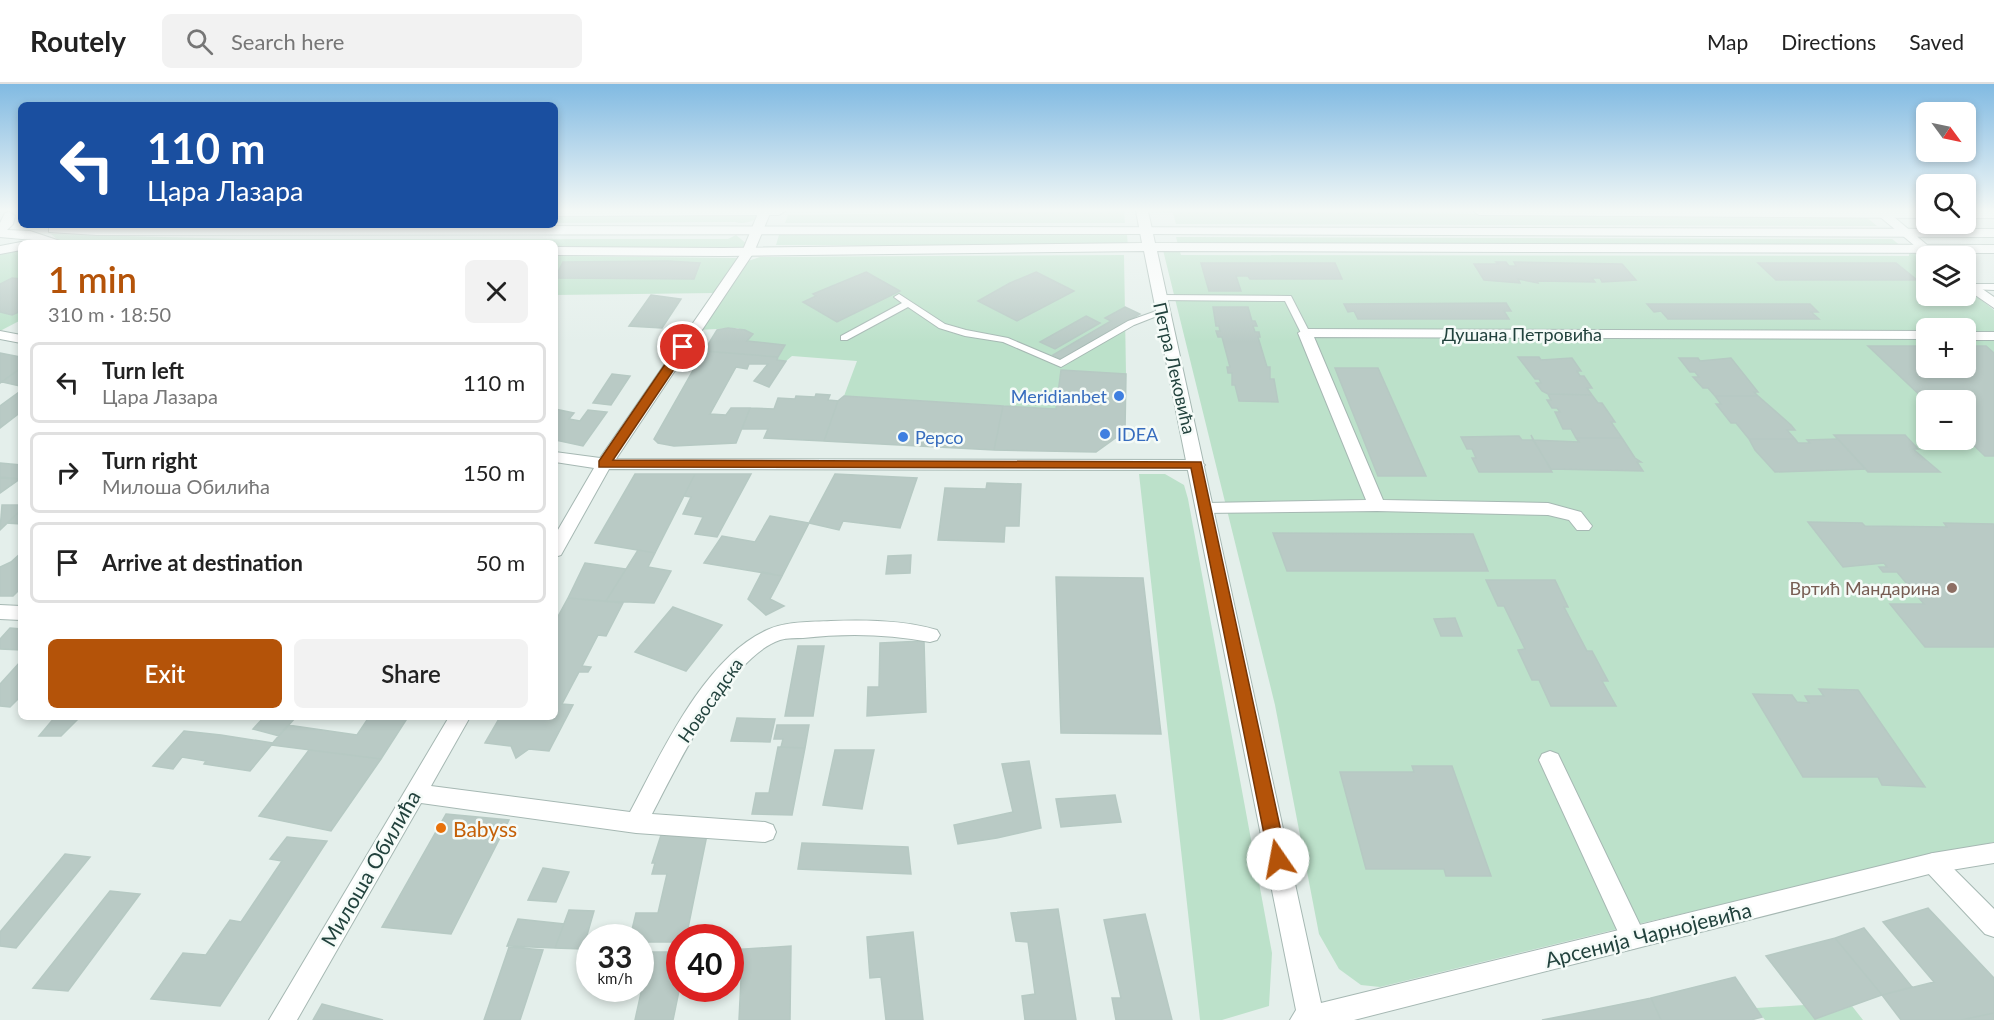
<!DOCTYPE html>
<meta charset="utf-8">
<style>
:root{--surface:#fff;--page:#f2f2f2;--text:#222;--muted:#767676;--line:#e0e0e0;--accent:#b45309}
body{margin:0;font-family:Lato,sans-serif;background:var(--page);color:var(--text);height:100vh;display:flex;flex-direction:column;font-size:22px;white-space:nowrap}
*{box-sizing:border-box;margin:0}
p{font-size:20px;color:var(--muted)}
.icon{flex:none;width:33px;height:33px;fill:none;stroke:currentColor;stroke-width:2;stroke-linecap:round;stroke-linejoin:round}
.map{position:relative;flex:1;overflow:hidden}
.details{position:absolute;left:18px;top:156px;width:540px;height:480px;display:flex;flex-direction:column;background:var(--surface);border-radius:9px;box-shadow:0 3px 9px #0003}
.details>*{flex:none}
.guide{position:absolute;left:18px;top:18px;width:540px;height:126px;border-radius:9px;box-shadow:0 3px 9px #0003;background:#1a4fa0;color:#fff;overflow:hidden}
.needle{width:39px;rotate:123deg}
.controls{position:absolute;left:1916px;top:18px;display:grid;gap:12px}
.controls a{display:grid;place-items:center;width:60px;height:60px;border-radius:9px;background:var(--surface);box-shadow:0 3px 9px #0003;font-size:30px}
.speed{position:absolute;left:576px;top:840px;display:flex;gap:12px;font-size:30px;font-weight:700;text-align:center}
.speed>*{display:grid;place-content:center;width:78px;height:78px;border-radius:50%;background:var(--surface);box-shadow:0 3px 9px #0003;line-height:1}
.speed small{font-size:15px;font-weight:400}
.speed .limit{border:9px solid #d22;background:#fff;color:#111}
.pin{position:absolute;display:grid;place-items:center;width:51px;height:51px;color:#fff;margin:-26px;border:3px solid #fff;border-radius:50%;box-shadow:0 2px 6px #0007}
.me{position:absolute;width:66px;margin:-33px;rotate:348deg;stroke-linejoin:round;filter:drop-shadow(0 0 4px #0008)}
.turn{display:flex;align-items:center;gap:21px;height:126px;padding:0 30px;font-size:27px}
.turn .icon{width:78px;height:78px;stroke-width:2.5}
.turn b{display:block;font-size:42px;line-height:51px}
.round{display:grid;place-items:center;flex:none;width:63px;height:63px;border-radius:9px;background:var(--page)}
.overview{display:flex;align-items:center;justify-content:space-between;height:102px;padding:0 30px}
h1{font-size:36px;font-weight:600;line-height:45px;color:var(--accent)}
.button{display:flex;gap:12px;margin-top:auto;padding:12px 30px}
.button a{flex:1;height:69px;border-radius:9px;background:var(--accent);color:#fff;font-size:24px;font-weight:600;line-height:69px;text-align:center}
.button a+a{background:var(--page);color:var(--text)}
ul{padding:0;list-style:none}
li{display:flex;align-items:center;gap:18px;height:81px;margin:0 12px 9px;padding:0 18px;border:3px solid var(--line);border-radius:9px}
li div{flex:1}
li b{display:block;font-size:22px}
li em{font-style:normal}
header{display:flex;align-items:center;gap:36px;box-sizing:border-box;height:84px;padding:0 30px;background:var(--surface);border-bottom:2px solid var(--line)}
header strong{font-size:28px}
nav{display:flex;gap:33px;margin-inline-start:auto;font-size:21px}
.search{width:420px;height:54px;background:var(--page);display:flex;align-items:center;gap:15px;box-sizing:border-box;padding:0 21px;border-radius:9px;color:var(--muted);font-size:22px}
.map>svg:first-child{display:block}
.green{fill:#bce1ca;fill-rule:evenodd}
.building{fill:#b9cac5;stroke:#b6c9c3;stroke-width:1.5}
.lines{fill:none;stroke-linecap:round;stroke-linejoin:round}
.service-casing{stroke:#a6b8b3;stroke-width:2}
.pedestrian-casing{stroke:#a6b8b3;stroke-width:2}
.minor-casing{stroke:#a6b8b3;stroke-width:2}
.tertiary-casing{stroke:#a6b8b3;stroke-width:2}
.service{fill:#fff;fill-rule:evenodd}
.pedestrian{fill:#fff;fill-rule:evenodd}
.minor{fill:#fff;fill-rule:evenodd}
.tertiary{fill:#fff;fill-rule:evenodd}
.route{fill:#b45309;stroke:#753606;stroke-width:1.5}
.shop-dot{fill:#3f7fe0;stroke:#f5fbf8;stroke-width:2}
.education-dot{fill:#8d6e63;stroke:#f5fbf8;stroke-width:2}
.food-dot{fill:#e8710a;stroke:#f5fbf8;stroke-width:2}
.labels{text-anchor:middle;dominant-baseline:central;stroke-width:5;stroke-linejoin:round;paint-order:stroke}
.street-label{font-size:18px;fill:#22423d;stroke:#f5fbf8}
.shop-label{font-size:18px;fill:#366cbe;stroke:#f5fbf8;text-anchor:start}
.education-label{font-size:18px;fill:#785e54;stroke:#f5fbf8;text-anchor:end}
.near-food-label{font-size:21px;fill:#c56008;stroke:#f5fbf8;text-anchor:start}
.near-street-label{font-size:21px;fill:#22423d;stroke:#f5fbf8}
</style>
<header>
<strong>Routely</strong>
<div class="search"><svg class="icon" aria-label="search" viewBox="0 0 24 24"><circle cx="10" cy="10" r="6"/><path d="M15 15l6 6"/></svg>Search here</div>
<nav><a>Map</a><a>Directions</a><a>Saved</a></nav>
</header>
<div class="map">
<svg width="1994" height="936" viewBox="0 0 1994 936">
<rect width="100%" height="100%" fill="#e4efeb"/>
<!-- green -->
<path class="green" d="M1112,127H1124L1125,139H785L788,131Z
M1155,127L1866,133L1877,142L1176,140L1173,129Z
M762,129C757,137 744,141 735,138L555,139V130Z
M51,150L239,155H728L736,151L747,160L741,167L555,165V159H73L58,156Z
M779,151H1127L1128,162L776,161Z
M1176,153L1892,155L1901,162L1178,161Z
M21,164V236L0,247V168Z
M1179,165L1181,171L1909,172V167H1919L1926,173V212H1965V203L1994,226V758L1638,840L1380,903L1361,901L1339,885L1319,850L1275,621L1163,166ZM1926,244H1965V284H1926ZM1926,316H1965V356H1926Z
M1124,171L1126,290L1061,286L1056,325L844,312L857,277L792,272L786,277L777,276L784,261L747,257L753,250L737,244L696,246L745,178L760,173Z
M555,172L741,174L716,209L555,211Z
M1139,390H1165L1184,401L1188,415L1272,869L1269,922L1222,936H1200Z
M1804,921L1815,935L1852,922L1863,936H1765L1756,924Z"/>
<!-- building -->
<path class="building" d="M668,177L700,179L694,195L555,194L563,178Z
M1496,178H1506L1509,182H1516L1514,178L1622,180L1636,196L1602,198L1600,194H1592L1595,198L1537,197L1538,199L1518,195L1520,199L1484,196L1474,180H1498Z
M1201,179H1335L1342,195H1250L1248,192H1236L1241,207H1209Z
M1758,179H1896L1917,196H1776Z
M866,188L900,207L837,238L803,218L816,212L813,210Z
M1036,188L1074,207L1017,237L978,217L1010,199Z
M12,194L21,195V227L12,231L0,228V200Z
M651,211L681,215L662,244L629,242Z
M1506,219L1511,227H1504L1509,235H1358L1354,227L1348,228L1344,220Z
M1647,220H1810L1818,228H1811L1819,235H1668L1661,227L1654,228Z
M1125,223L1140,230L1061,275L1053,271L1111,237L1105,234Z
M1213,223H1248L1252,237H1255L1257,242H1253L1255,248H1259L1260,253H1258L1267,283H1270V295H1274L1278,318L1239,317L1235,301H1232V289H1228L1227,283H1230L1222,253H1218L1216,247H1220L1219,242H1216Z
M1086,232L1100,239L1055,265L1040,258Z
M728,244L745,246L753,250L747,257L785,261L778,273L704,267L717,246Z
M1868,262H1926V284H1965V262H1986L1994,269V372H1985L1965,353V316L1926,317Z
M704,267L778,273L777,276L786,277L769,303L754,297L768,280H749L747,285L736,283L710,330L726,331L731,324H750L736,359L674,362L658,359L654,355Z
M0,269L21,273V284L0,299Z
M1518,273H1539L1541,276L1572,274L1581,287H1577L1580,292H1584L1592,304H1587L1592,311L1548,310L1542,307L1536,299H1541L1539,295H1535Z
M1679,274H1698L1700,277L1731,274L1758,308H1754L1758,312H1715L1708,304H1703L1693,293H1699L1695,288H1690Z
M21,284V328L0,344V322L19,308L20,302L2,298Z
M1335,284H1378L1426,392H1378Z
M1061,286L1126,290L1125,347L1096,368L994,366L1003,322L1056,325Z
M612,290L630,292L611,321L593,319Z
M816,310L830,311L828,316L838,317L824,357L764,354L768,345H742L750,324L774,325L778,314L795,315L796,312L815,313Z
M1548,310L1592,311L1598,319H1602L1615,338H1611L1622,354H1576L1571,345H1563L1555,328H1560L1557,324H1552L1547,316H1551Z
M844,312L1003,322L994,366L824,357L838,317Z
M1715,312H1758L1791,341L1795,346H1787L1795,355H1749L1736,339H1731L1716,320H1721Z
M555,325L574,329L569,335L580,337L588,326L607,328L583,362L555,356Z
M1531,351L1552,388H1479L1472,374H1476L1472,365H1467L1461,353L1519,352L1522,356H1533Z
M1834,351H1905L1918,365H1913L1940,388H1868Z
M1576,354H1622L1635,374L1641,378H1637L1643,387L1551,385L1533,356L1579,358Z
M1749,355H1795L1798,359H1810L1807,356L1838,355L1866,385L1775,388L1755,366Z
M0,379L21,381V395L0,393Z
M635,390H695L655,469L595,459Z
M695,390H751L717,453L695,450L703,433L683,430L691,413L684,412Z
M835,390L917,394L900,444L843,437L839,446L809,439Z
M0,394L20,395L0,409Z
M987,399L1021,400L1019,442H1005L1004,458L938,456L945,404L986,405Z
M2,421H21V426L0,446Z
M21,426V440L7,439Z
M770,432L809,439L782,492L704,479L722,452L755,458Z
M1808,438L1862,439L1865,442L1947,443L1944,439L1994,440V563H1925L1890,520H1924L1897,488H1883L1879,483H1887L1884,479L1843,483Z
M1273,449L1473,450L1488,487H1287Z
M638,466L655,469L648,483L671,487L654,519L606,517Z
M21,469V504L13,512H0V483L11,478Z
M911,471L910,489L886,490L888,472Z
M585,479L626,485L606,517L568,514Z
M762,488L782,492L770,515L784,522L766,531L748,515Z
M1056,493L1143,494L1161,650L1061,649Z
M1486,496H1555L1568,523H1564L1587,567H1592L1608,597H1602L1616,622H1551L1539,596H1532L1518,566L1525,565L1504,522H1498Z
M568,514L623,519L606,552L598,551L582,582L591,583L588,588H579L562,620L573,621L549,667L529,665L516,674L511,662L485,659L500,633H555V538Z
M673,523L722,541L686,587L635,568Z
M1455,534L1462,552H1441L1434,535Z
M10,544L21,545V566L0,565V555Z
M924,557L926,628L867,632L868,603H879L880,559Z
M798,562H824L813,632H785Z
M21,577V612L10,623L0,622V600Z
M1819,605L1858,606L1925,703L1882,701L1878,693H1803L1753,610L1792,611L1797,618L1809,619L1805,612H1824Z
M55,633H80L61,652H39Z
M264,633H296L279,652L253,645Z
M369,633H408L381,675L271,661L288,641L357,651Z
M737,634L775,635L770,658L731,657Z
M777,641H809L805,664L781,663L783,655H774Z
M184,647L221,651L273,659L250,687L204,680L206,677L182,673L173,685L153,682Z
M778,663L805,664L792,731L752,730L756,709H769Z
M309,666L381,675L331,747L259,732Z
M835,666H874L862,725L823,721Z
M1029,677L1041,744L997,754L958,760L954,741L1013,728L1002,680Z
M1412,682H1452L1491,792H1446L1444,785H1366L1340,688H1414Z
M1115,711L1121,738L1061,743L1056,715Z
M446,730L509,736L451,850L382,843Z
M662,748L707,751L686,854H680V858H640V854H630L636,829H658L667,790H652L655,779H652Z
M287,753L327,757L220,922L151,915L183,869L206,871L230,836L241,838L282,777L270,775Z
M802,759L908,763L911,790L798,785Z
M65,770L90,773L16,864L0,862V848Z
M543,784L569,788L556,818L528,816Z
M110,807L140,810L68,907L33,904Z
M1928,824L1994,894V929L1961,936H1901L1882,911L1934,898L1883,838Z
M1058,825L1076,936H1025L1022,912L1035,910L1028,858L1016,857L1011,829Z
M569,826L594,827L583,865L555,864Z
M1145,830L1172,936H1116L1112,914H1121L1104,836Z
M518,835L564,840L555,864L507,862Z
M1864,844L1912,903L1882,911L1835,854Z
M913,848L923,936H886L881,893L870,894L867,853Z
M1835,854L1882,911L1815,935L1766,872Z
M791,862L790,936H739L741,895H730V866Z
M509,863L543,866L520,936H484Z
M650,868H680V902L673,936H635Z
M1735,893L1762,933L1751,936H1661L1651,914Z
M1651,914L1661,936H1542L1573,930Z
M322,920L383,936H313Z
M1994,929V936H1961Z"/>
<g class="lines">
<!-- service casing -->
<g class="service-casing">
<path id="service" d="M1972,200H1994V206L1969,205L1968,203Z
M899,210L945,240L966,246L1008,254L1060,276L1128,237L1162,225L1167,228L1134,241L1061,283L1003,258L965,252L939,244L908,223L847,256H841V252L902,219L894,213Z
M1159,211L1291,212L1310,249L1308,251H1302L1285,217L1156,216V212Z"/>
</g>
<!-- pedestrian casing -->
<g class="pedestrian-casing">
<path id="pedestrian" d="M53,141L1994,145V153L1147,150L97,151L49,148V142Z"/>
</g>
<!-- minor casing -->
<g class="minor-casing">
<path id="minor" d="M759,127H771L754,168L616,375L1197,376L1205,381L1197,386L609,385L561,471L555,473V451L594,384L555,378V368L600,374L742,168Z
M1873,127H1887L1940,172H1927Z
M1965,193L1994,213V224L1965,204Z
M1305,245L1926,247V255L1314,253L1383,416L1548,419L1581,428L1592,442L1589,446H1577L1569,436L1548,431L1377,427L1200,429L1197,425L1206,419L1366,416L1298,249Z
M0,247L21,251V259L0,255Z
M1965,248H1994V256H1965Z
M0,521L21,522V536L0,535Z
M831,537C866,536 903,536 937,546L940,551L937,556L930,558C888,550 846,549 803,554C796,554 787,554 780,556C729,573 676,684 652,730L765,738L773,741L776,748L773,755L765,758L636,749L421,719L297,936H269L449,633H470L431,702L630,728C661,670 704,574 767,546C785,537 811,538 831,537Z
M1550,667L1558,670L1642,845L1645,853L1642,861L1633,865L1624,861L1539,676L1542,670Z
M1933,769L1941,772L1994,825V853L1985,850L1925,786L1921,779L1925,772Z"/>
</g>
<!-- tertiary casing -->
<g class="tertiary-casing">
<path id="tertiary" d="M555,127H785L779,131L555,132Z
M1136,127H1148L1155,159L1994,161V169L1157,167L1321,919L1933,769L1994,759V779L1933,789L1354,936H1290L1296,926L1144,167L723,172L555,171V163L723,164L1142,159Z
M1473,127H1926V134L1479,131Z
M1965,127H1994V134H1965Z
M9,128L15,132L13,140L7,146L30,147L66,159L0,153V139L5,129Z
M21,158L24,159H21V166L0,170V162Z"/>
</g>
<!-- service -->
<use href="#service" class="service"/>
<!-- pedestrian -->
<use href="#pedestrian" class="pedestrian"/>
<!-- minor -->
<use href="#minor" class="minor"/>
<!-- tertiary -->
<use href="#tertiary" class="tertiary"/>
</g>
<!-- sky -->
<linearGradient id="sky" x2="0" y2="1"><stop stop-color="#81bae2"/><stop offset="0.49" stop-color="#f3f8f6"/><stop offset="1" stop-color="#f3f8f6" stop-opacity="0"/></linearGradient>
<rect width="1994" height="258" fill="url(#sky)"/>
<!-- route -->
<path class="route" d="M683,259L689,263L613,376L1201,378L1287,775L1285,781L1278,783L1272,781L1269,775L1191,384L599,383V377L679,260Z"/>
<!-- markers -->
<g class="shop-dot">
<circle cx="1119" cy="312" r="6"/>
<circle cx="1105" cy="350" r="6"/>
<circle cx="903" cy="353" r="6"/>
</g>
<circle class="education-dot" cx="1952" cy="504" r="6"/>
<circle class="food-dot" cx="441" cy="744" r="6"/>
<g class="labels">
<!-- street labels -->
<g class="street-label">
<text x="1522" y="250">Душана Петровића</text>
<text transform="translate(1175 284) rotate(77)">Петра Лековића</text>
<text transform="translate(710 616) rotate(-55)">Новосадска</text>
</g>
<!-- shop labels -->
<g class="shop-label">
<text x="1107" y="312" text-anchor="end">Meridianbet</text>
<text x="1117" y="350">IDEA</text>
<text x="915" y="353">Pepco</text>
</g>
<!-- education labels -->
<g class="education-label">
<text x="1940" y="504">Вртић Мандарина</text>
</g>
<!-- near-food labels -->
<g class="near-food-label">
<text x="453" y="744">Babyss</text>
</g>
<!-- near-street labels -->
<g class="near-street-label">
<text transform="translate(370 784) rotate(-60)">Милоша Обилића</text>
<text transform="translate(1648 850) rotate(-14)">Арсенија Чарнојевића</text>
</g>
</g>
</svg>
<div class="controls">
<a><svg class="needle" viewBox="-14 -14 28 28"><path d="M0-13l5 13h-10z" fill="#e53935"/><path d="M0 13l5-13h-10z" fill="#767676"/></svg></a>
<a><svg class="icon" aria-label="search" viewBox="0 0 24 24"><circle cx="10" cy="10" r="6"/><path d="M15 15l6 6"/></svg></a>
<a><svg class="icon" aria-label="layers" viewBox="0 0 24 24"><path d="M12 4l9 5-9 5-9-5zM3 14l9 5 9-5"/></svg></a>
<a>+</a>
<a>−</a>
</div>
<div class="speed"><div>33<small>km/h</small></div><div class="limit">40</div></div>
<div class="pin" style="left:683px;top:263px;background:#d93025"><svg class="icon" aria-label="arrive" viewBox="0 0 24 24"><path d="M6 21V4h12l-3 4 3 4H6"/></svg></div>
<svg class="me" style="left:1278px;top:775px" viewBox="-20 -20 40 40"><circle r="19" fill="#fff"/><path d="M0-13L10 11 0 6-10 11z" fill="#b45309"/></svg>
<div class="guide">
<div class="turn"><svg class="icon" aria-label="left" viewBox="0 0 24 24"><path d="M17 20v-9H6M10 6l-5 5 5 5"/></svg><div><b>110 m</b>Цара Лазара</div></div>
</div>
<section class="details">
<div class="overview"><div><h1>1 min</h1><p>310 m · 18:50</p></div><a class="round"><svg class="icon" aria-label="close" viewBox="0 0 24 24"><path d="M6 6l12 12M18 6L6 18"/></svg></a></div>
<ul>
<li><svg class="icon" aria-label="left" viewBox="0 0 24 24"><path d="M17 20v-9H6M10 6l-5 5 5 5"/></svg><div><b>Turn left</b><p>Цара Лазара</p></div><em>110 m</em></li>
<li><svg class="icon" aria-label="right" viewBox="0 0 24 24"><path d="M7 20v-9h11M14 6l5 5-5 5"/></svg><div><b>Turn right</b><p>Милоша Обилића</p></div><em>150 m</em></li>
<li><svg class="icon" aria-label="arrive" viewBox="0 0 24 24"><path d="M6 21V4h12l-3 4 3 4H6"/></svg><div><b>Arrive at destination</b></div><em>50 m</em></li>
</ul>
<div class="button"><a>Exit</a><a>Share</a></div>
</section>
</div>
